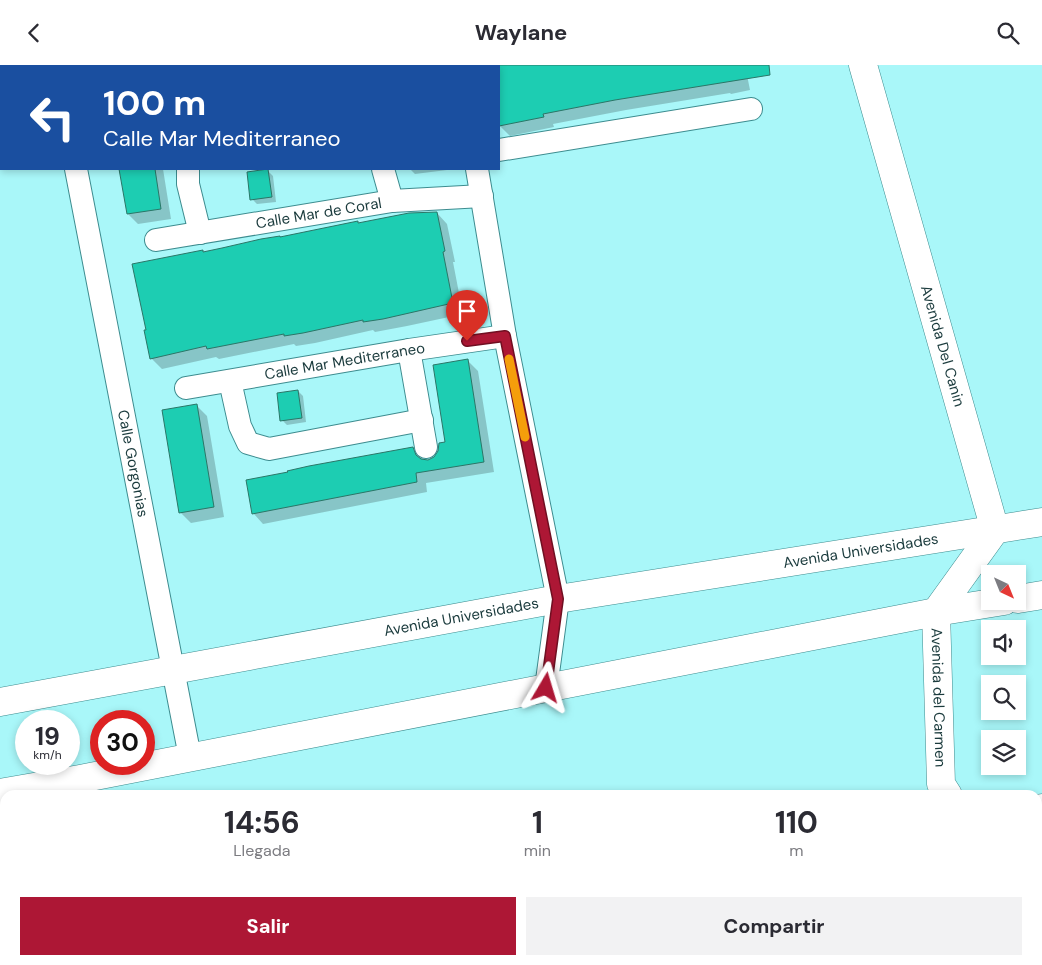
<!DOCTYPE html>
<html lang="es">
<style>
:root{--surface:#fff;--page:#f2f2f3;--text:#2b2b33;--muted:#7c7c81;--accent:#ad1735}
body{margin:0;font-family:"DM Sans",sans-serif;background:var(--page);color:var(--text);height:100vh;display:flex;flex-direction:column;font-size:19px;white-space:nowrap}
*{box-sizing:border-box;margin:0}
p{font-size:16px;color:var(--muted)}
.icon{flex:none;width:28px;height:28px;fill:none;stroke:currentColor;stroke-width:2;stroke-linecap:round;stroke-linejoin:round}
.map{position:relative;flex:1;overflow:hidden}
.drawer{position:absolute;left:0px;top:725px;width:1042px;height:175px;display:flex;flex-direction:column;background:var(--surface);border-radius:15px 15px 0 0;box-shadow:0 2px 8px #0003}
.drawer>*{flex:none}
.hud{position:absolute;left:0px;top:0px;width:500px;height:105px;box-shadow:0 2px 8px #0003;background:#1a4fa0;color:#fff;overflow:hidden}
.needle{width:32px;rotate:137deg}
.controls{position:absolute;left:981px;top:500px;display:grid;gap:10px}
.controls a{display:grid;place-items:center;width:45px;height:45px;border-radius:0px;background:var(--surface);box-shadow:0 2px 8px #0003;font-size:25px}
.speed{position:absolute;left:15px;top:645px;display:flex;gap:10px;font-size:25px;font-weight:700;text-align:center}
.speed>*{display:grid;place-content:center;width:65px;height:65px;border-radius:50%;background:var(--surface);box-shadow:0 2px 8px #0003;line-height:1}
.speed small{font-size:12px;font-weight:400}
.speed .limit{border:8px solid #d22;background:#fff;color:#111}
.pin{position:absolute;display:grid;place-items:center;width:42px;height:42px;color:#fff;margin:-51px -21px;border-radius:50% 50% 50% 0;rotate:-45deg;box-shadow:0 0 5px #0007}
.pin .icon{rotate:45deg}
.me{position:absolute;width:55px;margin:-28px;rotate:7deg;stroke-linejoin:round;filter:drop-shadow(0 0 4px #0008)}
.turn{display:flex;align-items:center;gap:18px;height:105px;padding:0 20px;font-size:22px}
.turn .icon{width:65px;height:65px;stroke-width:2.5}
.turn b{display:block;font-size:35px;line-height:42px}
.eta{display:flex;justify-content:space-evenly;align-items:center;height:85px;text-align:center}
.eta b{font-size:30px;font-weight:700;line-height:35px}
.action{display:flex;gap:10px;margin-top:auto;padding:10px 20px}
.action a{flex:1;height:58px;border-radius:0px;background:var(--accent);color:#fff;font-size:20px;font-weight:700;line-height:58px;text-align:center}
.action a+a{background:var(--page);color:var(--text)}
header{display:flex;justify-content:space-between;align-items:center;height:65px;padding:0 20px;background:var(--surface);font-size:22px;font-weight:700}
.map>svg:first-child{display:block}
.shadow{fill:#0003}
.building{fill:#1dcdb2;stroke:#2b7667}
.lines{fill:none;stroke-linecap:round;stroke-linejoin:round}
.street-casing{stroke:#3d8c8f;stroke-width:24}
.secondary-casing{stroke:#3d8c8f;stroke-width:29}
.street{stroke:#fff;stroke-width:22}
.secondary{stroke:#fff;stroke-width:28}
.route-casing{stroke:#700f22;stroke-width:12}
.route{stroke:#ad1735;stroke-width:9}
.slow{stroke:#f59e0b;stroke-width:9}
.labels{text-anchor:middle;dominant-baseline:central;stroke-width:4;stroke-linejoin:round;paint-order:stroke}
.street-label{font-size:15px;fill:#1b3b3d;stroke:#fff}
</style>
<header><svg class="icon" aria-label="back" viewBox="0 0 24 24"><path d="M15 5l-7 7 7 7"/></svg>Waylane<svg class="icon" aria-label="search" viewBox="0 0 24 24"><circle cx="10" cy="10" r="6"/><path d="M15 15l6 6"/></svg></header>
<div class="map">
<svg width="1042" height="900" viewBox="0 0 1042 900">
<rect width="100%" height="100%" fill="#a9f7f9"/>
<!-- shadow -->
<path class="shadow" d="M273,0H356V1H265Z
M367,0H415V1L424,0L425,1H368Z
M480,0H745L750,25L731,29L730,28L626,45L553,59L554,62L510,71L499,60V1H480Z
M120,104H163L171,154L138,159L128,149Z
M410,104H447V105L415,109Z
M268,106L273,111L276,137L257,139L252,134Z
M437,148L447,159L455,197H453L463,249L407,261L375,267L373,265L315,278L296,281L294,279L219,294L216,292L162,304L151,293L202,186L204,188L359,160Z
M467,295L478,306L494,407L426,418L427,427L263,459L253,448L412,384L423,394L428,396L435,393L446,378Z
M298,326L303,331L306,357L287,360L282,355Z
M197,341L207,351L224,452L191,458L180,447Z
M305,895H318L323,900H279V898Z
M659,895H717V900H660Z
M774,895H899V900H775Z"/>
<!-- building -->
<path class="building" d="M499,0H769L770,10L615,35L543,49L544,52L499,61Z
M119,104H155L161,144L127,149Z
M268,104L272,132L250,135L247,107Z
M437,147L445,186L443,187L453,238L383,254L363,257V255L303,268L284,271V269L207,284L206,281L150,294L144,265H146L132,199L203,185V187L222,183L261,174L280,171V172L358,156V158L409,148Z
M468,294L484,397L416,408L417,417L252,449L246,415L288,407L287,406L309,401L413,382L416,390L421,394L428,395L434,392L438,386L439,378L445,377L433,300Z
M298,325L302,353L280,356L277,328Z
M197,339L214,442L179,448L162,345Z"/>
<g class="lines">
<!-- street casing -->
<g class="street-casing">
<g id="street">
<path d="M56,0L57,1"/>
<path d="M459,0V1"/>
<path d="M499,85L751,44"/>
<path id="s1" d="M76,104L190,692"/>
<path d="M188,104V119L200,168"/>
<path d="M383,104L392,136"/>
<path d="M477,104L505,271L558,534L546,623"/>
<path id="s2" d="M156,175L392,136L482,131"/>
<path d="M409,285L426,382"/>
<path d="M230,316L240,361L248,378L269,384L422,355"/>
<path id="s3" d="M186,323L409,285L505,271"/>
<path d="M67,895L68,900"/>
<path d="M113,895L114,900"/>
<path d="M236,895L237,900"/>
</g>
</g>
<!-- secondary casing -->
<g class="secondary-casing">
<g id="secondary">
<path id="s4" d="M863,0L995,465L936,547L941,719L948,730"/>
<path d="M1018,534L1042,530"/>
<path id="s5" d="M0,637L558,534L1042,457"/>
<path d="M0,728L80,714L936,547L1004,536"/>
<path d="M1038,744L1042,743"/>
<path d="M927,895V900"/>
<path d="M975,895L976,900"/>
<path d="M170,900L195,895"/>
</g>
</g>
<!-- street -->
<use href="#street" class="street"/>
<!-- secondary -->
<use href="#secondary" class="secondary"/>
</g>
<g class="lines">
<!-- route casing -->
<g class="route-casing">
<path id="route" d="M467,276L505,271L558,534L546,623"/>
</g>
<!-- route -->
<use href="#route" class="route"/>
<!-- slow -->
<path class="slow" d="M509,294L525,372"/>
</g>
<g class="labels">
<!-- street labels -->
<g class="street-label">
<text stroke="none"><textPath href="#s2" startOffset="165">Calle Mar de Coral</textPath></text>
<text stroke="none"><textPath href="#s4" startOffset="292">Avenida Del Canin</textPath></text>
<text stroke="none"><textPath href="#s3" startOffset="161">Calle Mar Mediterraneo</textPath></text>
<text stroke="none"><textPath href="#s1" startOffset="300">Calle Gorgonias</textPath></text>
<text stroke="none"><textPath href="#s5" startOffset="874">Avenida Universidades</textPath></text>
<text stroke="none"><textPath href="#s5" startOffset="469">Avenida Universidades</textPath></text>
<text stroke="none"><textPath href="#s4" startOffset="670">Avenida del Carmen</textPath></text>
</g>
</g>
</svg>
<div class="controls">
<a><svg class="needle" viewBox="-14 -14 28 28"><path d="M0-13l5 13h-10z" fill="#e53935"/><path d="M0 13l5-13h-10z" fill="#7c7c81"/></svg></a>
<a><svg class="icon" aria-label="sound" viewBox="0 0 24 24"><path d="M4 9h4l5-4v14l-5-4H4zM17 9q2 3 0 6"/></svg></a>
<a><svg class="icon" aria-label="search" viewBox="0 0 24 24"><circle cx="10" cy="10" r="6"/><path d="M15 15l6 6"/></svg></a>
<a><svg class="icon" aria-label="layers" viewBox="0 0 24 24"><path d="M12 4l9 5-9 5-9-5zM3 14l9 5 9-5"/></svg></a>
</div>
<div class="speed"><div>19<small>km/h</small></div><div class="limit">30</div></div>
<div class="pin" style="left:467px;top:276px;background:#d93025"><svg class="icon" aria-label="arrive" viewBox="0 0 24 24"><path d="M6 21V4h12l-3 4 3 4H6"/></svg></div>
<svg class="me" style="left:546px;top:623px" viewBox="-20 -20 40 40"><path d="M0-17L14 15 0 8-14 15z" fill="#ad1735" stroke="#fff" stroke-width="4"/></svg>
<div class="hud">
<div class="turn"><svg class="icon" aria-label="left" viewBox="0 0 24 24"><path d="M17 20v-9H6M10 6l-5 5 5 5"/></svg><div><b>100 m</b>Calle Mar Mediterraneo</div></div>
</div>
<section class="drawer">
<div class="eta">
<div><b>14:56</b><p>Llegada</p></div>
<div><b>1</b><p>min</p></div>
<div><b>110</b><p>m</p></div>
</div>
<div class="action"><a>Salir</a><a>Compartir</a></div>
</section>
</div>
